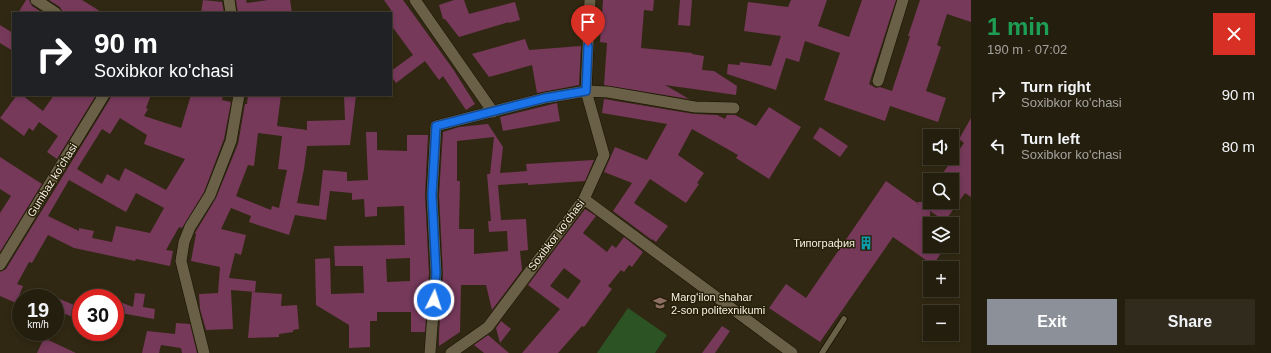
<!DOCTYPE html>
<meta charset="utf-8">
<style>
:root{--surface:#241e0e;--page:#302b1c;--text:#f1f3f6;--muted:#a3a29e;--line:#413c2e;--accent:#8c9099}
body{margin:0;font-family:Arial,sans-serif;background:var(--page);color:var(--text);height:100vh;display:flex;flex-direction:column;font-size:15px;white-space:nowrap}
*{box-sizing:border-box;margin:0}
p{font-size:13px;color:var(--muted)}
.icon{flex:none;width:22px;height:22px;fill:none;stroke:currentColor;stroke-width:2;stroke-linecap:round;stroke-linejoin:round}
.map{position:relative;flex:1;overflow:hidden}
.side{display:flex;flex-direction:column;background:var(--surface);width:300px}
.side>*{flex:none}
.hud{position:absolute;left:12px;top:12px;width:380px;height:84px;border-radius:0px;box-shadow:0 2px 6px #0003,0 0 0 1px var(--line);background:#202124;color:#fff;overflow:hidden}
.controls{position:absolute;left:923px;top:129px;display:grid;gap:8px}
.controls a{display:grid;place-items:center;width:36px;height:36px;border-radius:0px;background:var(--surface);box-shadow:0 2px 6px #0003,0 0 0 1px var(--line);font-size:20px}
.speed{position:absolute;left:12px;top:289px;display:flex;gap:8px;font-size:20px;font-weight:700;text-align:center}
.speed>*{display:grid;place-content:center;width:52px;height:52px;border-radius:50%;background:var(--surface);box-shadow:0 2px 6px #0003,0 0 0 1px var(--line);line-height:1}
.speed small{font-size:10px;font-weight:400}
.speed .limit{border:6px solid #d22;background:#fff;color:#111}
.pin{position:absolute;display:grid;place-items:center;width:34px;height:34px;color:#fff;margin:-41px -17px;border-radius:50% 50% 50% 0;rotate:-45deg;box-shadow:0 0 4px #0007}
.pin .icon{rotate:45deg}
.me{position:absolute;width:44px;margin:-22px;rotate:4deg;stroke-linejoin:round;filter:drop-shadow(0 0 3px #0008)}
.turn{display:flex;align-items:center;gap:14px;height:84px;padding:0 16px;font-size:18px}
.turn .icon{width:52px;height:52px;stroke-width:2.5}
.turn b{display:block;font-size:28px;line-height:34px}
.round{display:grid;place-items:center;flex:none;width:42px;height:42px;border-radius:0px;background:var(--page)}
.overview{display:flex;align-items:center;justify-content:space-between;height:68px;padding:0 16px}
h1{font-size:24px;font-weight:700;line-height:30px;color:#1e9e55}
.button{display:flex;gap:8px;margin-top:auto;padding:8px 16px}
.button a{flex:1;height:46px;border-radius:0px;background:var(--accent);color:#fff;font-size:16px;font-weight:700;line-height:46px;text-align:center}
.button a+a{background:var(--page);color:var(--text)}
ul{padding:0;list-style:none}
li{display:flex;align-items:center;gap:12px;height:52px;padding:0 16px}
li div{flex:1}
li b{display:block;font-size:15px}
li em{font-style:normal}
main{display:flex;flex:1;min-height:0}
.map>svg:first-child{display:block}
.green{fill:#2b5324}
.building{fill:#76395a;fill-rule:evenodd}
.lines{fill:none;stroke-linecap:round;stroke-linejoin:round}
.service-casing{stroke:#181100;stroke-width:7}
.minor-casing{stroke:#181100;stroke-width:12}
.service{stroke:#696047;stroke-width:5.5}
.minor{stroke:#696047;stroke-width:11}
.route-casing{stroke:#114b97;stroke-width:10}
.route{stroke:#1a73e8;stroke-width:7}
.labels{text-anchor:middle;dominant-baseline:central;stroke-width:3;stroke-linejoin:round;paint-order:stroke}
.street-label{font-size:11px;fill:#f6f1e3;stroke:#271f08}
.poi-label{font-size:11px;fill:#f6f1e3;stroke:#271f08;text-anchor:end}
</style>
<main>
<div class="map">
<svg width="971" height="353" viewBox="0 0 971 353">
<rect width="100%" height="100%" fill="#302812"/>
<!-- green -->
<path class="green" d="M628,308L667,335L655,353H597Z"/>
<!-- building -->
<path class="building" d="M26,0H29L32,6L43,13H18Z
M49,0H82L103,13H63L60,7Z
M203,0L222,2L224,13H201Z
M236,0H246L247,3L268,0H290L292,13H238Z
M384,0H403L453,69L475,104L466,110L443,76L439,80L425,61L396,83L391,76V71L413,55L391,25V10Z
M454,0H464L469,14L515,2L520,20L509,23V22L459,37L445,19H443L439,5Z
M603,0H654L653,11L644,10L641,48L692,53V54L704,56L702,70L714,71L737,86L736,95L665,85L689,99L604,85L607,43L600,42Z
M680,0H692L690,26L678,25Z
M791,0H827L818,26L849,37L862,0H896L869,84L876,88L880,87L892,91L910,36H908L920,0H971V22L947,14L937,45L941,47L926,91L946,98L938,122L890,106L885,121L824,100L840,53L805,41L799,62L786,58L776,90L727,74L728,64L740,65V62L771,66L781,36L744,31L748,2L788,7Z
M0,25L13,33V51L0,43Z
M525,39L529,50L581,46L579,85L537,93L532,65L489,77L472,54Z
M17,95H22L43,111L54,95H96L57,159L47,152L58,136L39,122L33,131L29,128L24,136L0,118Z
M111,95H151L146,108L148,109L144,116L181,128L191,95H223L222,100L231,102L224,139L204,192L182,228L179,227L166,250L173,251L170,266L136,259L135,261L74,248L48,235L32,263L29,262L17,284L23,286L16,303L0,296V272L6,269L110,99ZM120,118L147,135L144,144L185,159L166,190L125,168L119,181L107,174L102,184L77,169L102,129L110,134ZM69,180L126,212L136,193L164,208L150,233L116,226L112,242L92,238L94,231L79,228V231L48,216Z
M248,95H281L277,126L307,130V121L345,120L344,95H356L350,145L307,146L304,169L297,203L319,206L323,170L347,172V181L368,180L366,132H377V150L407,151V135H428L425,195L429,273L425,332H411V312H377V321H370V347L349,348V325L316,305L315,259L330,258L331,294L364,293L363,266H335L334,246L405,245L404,206L377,207V216L365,217L364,199L352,200V193L330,191L326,220L295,215L289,235L249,222L251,216L231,208L221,229L246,235L241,255L235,253L229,278L256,281L255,292L231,290L233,329L206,330L200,309L199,294L218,293L220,267L191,261L196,234L195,233L216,198L238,144L245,104H247ZM258,133L282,136L278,169L287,170L279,208L272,206L271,210L236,196L248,165L254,166ZM410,258V281L387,282L386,259Z
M604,99L694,114L717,115L725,119L727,115H735L756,126L769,107L801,127L769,179L736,158L738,155L692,129L678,155L704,173L697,183L699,184L686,203L650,179L634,203L668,226L656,242L652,239V240L613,211L632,183L604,172L615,147L647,160L667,124L602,113Z
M557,103L560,121L503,131L500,117Z
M971,118V197L965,193L945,221L930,211V246H946L933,265L893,237L820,342L769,308L786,284L806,298L886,181L920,205L917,202H923L930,191V202H952V180H938L964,143L959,139Z
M488,124L503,147L500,173L527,171L526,164L594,160L585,181L528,185V183L498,185L501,220L526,219L528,250L520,251L522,270L492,310L486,285H461L460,332L439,346V333L443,274L439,195L443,132L459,127ZM494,137L490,174H487L491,221H488L489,232L507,231L508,251L474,254V229H459L460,181H457V141Z
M820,127L848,146L840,157L813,138Z
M0,157L42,184L0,252V213L11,196L0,189Z
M585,209L596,216L583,233L607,252L612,245L616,248L624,237L643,252L632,267L629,265L624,272L621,270L608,286L612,289L584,327L582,326L558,353H522L560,309L528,285ZM564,268L581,281L568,299L550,286Z
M252,292L282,294L281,306L297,305L299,329L293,330V332L279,334V337L248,338Z
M135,293L145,294L143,307L155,309L154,319L115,312V300L133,307Z
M55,297L81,308L78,319L55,310Z
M501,321L511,329L500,343L496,328Z
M176,323L190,324L197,353H182L181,348L161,345L159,353H142L147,331L175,334Z
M722,326L730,331L715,353H702Z
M488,335L509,353H484L474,345Z
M44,338L76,353H37Z"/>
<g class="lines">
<!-- service casing -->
<g class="service-casing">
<path id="service" d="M822,353L844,319"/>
</g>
<!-- minor casing -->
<g class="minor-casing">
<path id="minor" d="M36,0L56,13
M229,0L231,13
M415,0L493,112
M878,81L903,0
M584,199L792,353
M0,265L104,95
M204,353L181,261L184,242L190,227L210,195L231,141L239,95
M430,353L436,273L432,195L436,126L545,98L586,91L608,92L695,107L734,108
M451,353L488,327L584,199L604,155L586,91L590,0"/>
</g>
<!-- service -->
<use href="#service" class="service"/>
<!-- minor -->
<use href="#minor" class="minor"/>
</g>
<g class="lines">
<!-- route casing -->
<g class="route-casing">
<path id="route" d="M434,300L436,273L432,195L436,126L545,98L586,91L588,46"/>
</g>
<!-- route -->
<use href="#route" class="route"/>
</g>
<!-- icons -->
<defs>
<g id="building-bare" transform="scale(1.08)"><path d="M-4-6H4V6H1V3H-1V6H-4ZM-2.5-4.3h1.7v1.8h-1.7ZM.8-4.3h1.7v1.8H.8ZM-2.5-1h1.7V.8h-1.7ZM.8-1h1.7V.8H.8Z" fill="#0f9aa8" stroke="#271f08" stroke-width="2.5" paint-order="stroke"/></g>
<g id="university-bare" transform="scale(1.08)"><path d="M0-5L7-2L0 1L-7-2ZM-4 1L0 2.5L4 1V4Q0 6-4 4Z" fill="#8d6e63" stroke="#271f08" stroke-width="2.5" paint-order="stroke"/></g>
</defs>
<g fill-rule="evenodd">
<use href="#building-bare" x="866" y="243"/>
<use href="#university-bare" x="660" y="303"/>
</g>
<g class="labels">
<!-- street labels -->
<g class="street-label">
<text transform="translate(52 180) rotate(-58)">Gumbaz ko'chasi</text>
<text transform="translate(556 235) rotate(-53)">Soxibkor ko'chasi</text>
</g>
<!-- poi labels -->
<g class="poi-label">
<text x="855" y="243">Типография</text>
<text x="671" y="297" text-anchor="start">Margʻilon shahar<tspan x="671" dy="13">2-son politexnikumi</tspan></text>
</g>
</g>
</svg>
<div class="controls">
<a><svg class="icon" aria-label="sound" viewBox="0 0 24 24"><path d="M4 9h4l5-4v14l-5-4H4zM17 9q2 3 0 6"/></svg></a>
<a><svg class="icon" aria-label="search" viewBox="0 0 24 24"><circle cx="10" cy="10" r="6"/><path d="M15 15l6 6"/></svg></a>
<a><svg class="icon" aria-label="layers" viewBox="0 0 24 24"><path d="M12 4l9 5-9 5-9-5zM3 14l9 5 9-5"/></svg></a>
<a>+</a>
<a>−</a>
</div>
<div class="speed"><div>19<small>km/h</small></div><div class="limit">30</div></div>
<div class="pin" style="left:588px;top:46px;background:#d93025"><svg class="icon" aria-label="arrive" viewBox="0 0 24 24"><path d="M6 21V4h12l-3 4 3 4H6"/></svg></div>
<svg class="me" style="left:434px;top:300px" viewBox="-20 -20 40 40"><circle r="17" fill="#1a73e8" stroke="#fff" stroke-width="3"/><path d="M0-11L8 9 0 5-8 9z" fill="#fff"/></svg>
<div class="hud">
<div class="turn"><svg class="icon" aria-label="right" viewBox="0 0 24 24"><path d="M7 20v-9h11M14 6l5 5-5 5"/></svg><div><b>90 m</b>Soxibkor ko'chasi</div></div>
</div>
</div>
<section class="side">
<div class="overview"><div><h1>1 min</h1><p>190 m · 07:02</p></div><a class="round" style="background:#d93025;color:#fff"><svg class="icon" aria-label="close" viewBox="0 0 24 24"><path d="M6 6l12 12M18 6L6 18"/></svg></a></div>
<ul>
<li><svg class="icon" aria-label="right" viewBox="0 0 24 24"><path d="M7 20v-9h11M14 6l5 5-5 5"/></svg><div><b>Turn right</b><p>Soxibkor ko'chasi</p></div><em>90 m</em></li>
<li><svg class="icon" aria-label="left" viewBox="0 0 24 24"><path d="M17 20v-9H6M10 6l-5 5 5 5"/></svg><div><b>Turn left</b><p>Soxibkor ko'chasi</p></div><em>80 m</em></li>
</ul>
<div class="button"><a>Exit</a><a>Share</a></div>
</section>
</main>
